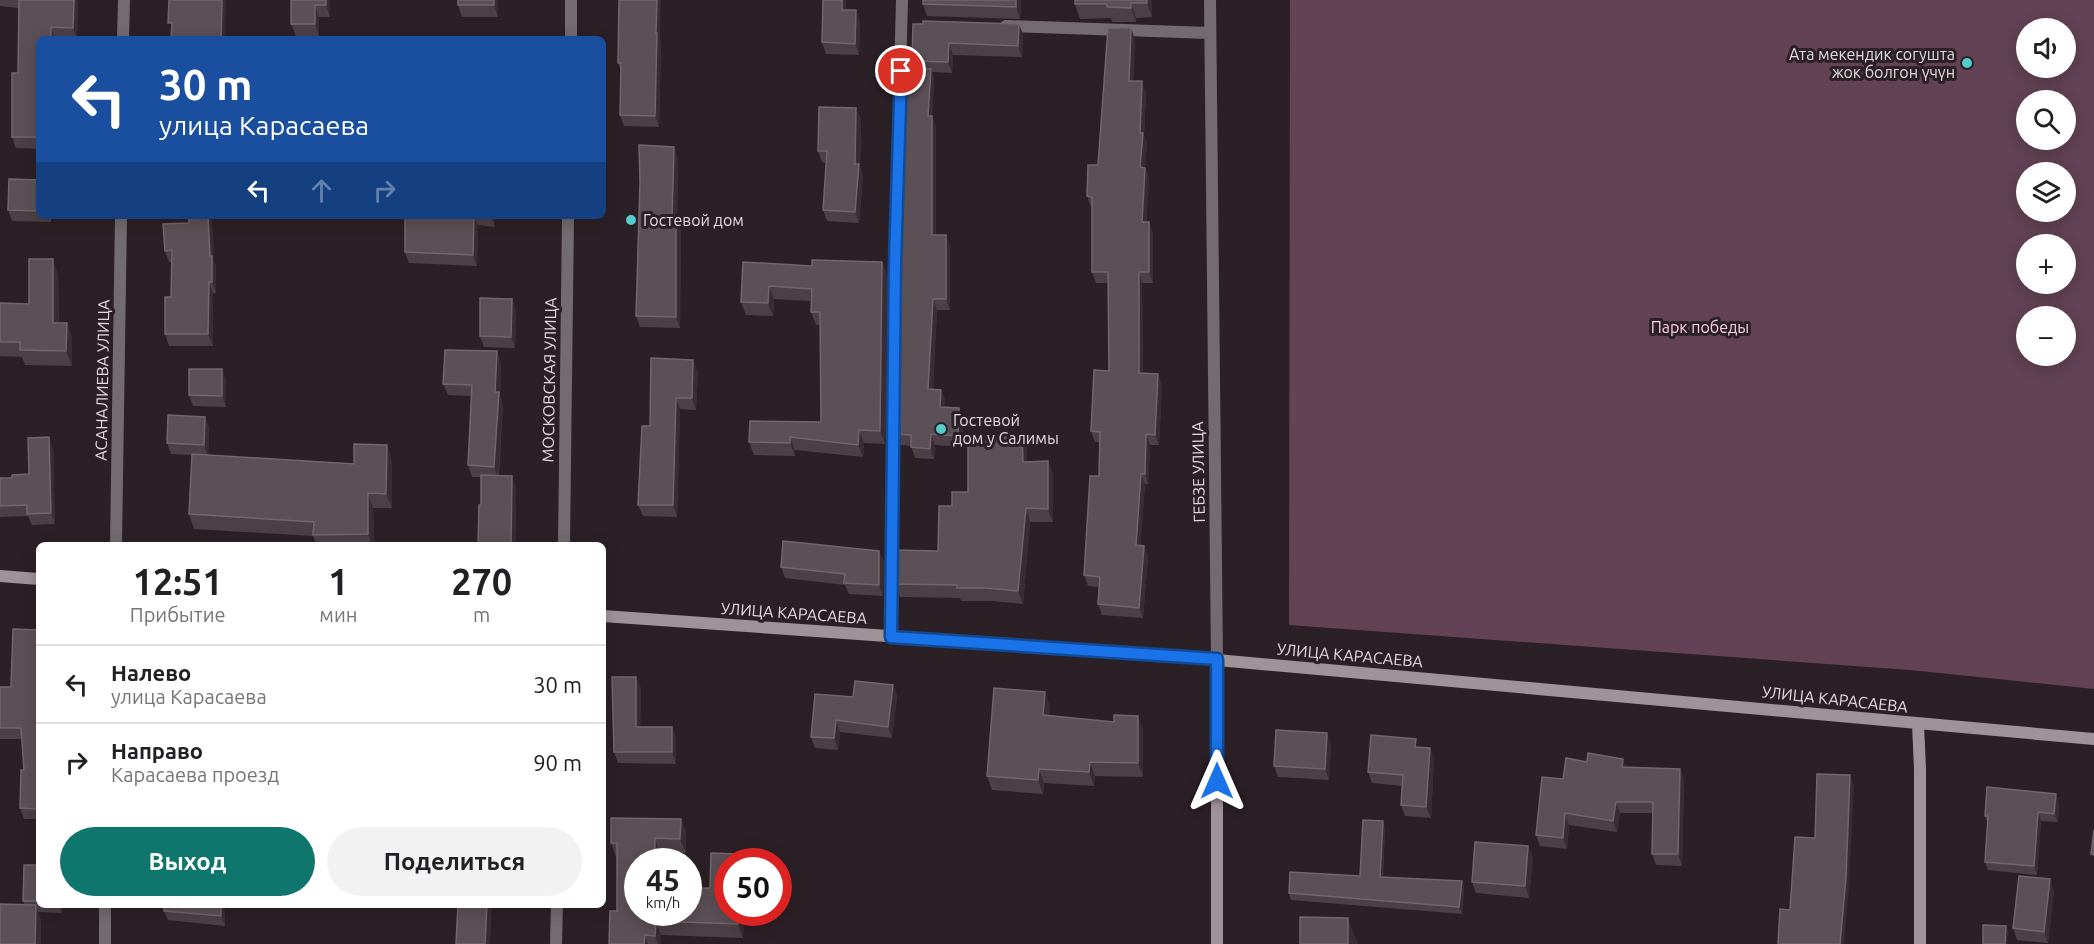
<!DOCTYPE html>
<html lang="ru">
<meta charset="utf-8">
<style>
:root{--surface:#fff;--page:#f2f2f2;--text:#202124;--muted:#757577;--line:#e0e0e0;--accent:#0f766e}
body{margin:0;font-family:Ubuntu,sans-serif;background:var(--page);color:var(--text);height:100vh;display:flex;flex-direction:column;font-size:22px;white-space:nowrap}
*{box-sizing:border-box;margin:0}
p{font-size:20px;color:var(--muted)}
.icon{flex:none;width:33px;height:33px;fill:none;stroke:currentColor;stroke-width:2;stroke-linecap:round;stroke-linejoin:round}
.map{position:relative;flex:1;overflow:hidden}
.sheet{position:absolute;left:36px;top:542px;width:570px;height:366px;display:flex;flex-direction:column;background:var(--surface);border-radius:9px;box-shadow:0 3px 15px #0003}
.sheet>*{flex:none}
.guide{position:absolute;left:36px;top:36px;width:570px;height:183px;border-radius:9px;box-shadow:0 3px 15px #0003;background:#1a4fa0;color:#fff;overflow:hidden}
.buttons{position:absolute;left:2016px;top:18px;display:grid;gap:12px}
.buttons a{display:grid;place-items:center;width:60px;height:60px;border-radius:50%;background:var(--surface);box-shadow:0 3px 15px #0003;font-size:30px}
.speed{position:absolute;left:624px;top:848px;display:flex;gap:12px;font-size:30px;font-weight:700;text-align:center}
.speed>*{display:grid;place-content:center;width:78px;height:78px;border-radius:50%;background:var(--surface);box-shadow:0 3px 15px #0003;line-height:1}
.speed small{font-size:15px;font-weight:400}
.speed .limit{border:9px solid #d22;background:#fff;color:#111}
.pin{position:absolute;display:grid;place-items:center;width:51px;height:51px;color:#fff;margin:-26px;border:3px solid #fff;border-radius:50%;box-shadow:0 2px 6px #0007}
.me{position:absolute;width:66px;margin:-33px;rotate:0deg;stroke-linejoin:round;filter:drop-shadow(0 0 4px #0008)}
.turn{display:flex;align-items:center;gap:21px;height:126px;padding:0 24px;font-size:27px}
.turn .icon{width:78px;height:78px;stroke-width:2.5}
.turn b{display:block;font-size:42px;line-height:51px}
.lanes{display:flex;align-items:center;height:57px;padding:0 24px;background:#0003;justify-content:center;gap:30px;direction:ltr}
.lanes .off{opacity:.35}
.eta{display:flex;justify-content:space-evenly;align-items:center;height:102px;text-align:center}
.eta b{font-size:36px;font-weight:700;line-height:42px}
.button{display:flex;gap:12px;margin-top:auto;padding:12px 24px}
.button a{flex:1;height:69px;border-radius:36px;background:var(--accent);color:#fff;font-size:24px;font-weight:700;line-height:69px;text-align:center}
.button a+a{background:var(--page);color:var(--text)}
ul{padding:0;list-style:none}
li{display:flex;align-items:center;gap:18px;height:78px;padding:0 24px;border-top:2px solid var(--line)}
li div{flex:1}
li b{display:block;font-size:22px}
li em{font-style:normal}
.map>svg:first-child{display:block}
.green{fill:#624254;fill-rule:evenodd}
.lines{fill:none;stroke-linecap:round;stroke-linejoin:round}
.street{stroke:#726b6f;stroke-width:12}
.secondary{stroke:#9e9399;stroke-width:12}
.wall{fill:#4c4046}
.shaded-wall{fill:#392c33}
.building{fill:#5c5057;stroke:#71666c;stroke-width:1.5}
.route-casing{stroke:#114b97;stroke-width:15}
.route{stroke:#1a73e8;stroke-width:10}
.poi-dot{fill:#52cdcc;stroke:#2c2027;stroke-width:2}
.labels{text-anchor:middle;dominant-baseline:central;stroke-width:6;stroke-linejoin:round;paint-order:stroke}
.poi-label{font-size:16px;fill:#e2dade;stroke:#2c2027;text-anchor:start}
.park-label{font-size:16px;fill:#fecfe9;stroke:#2c2027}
.street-label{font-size:16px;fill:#e2dade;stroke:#2c2027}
</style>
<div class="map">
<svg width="2094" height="944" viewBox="0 0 2094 944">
<rect width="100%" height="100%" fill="#2c2027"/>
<!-- green -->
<path class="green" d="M1290,0H2094V689L1910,670L1289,625ZM2026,28H2066V68H2026ZM2026,100H2066V140H2026ZM2026,172H2066V212H2026ZM2026,244H2066V284H2026ZM2026,316H2066V356H2026Z"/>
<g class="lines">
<!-- street -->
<path class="street" d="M1210,0L1217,659
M1006,26L1210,33
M123,39L124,0
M571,39V0
M116,544L121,216
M564,544L568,216
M891,637L895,263L902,0
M105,904V944
M556,944L557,904"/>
<!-- secondary -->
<path class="secondary" d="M0,576L39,579
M603,616L1173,656L2094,739
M1217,659V944
M1918,724L1920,769V944"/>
</g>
<!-- wall -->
<path class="wall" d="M0,0H78L77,39H39V149L16,148L12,137L18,73L19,8L0,6Z
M291,0H330V17H319V36H296L291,24Z
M498,0V17H462L458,5Z
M923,0H1021L1020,19L927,16L923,4Z
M1152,0V17L1136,18V22H1112L1111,18L1080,19L1075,4Z
M846,10L860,22L859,55L826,54L822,42Z
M913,24H1019L1023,35L1022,57L953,55L952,73L932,72L934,80L932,117L936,127V235L950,246V310H937L933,389L941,390L945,400L944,407L963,419L962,447L935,445L934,459L915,458L911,446L901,445L897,434L915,68L912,61Z
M1135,39L1133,81L1146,92L1144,135L1147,144L1145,168L1149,178L1146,222L1153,233V283H1142L1143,373L1162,384L1159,445H1150L1148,484H1145L1140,546H1144L1148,557L1143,618L1102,615L1098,604L1099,587L1088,586L1084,575L1099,476L1100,442H1095L1091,431L1109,371L1108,283H1096L1092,272V207H1091L1087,196L1098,165Z
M660,40L661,44L659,127L624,126L620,115L621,70L618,63Z
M856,108L861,119L860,167L863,176L859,223L827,221L823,210L826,163L822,162L818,151Z
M678,158L677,218L681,229L680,328L640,327L636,316Z
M39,180V216H51V222L12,221L8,210Z
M338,216H375V219L339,217Z
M405,216H495V227L478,225L477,266L409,263L405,252Z
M189,223L214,261L216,267V293H213V346H169L165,334L171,297L172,262H169L165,251Z
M743,262L812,266L882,262L887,275L885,444L864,443L863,457L795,450V456L754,455L749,442L821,422L820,325H816L811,312V301L774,299L773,316L746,315L741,302Z
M58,274L59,323H67L72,338V366L25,365L22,357L0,356V303L29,304Z
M512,299L516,310L515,348L484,347L480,336Z
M501,363L500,396L503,404L499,475L516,487V544H478L481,505V477H472L468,465L471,396L448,395L443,384Z
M222,369L226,380V407L193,406L189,395Z
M698,371L696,410L680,409L677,517L643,516L638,505L650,426Z
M205,417L209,428L208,455L354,464L392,460V508H373L374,544H316L313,536L194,529L189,514L192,455L171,454L167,443Z
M1022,436L1027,449V462L1048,461L1053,474V522H1030L1023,604L991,601H961L960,598L900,597L895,584L938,551L952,506L968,492Z
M53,449L55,524L32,525L28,516L0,517V478H12L29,474Z
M879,551L884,562L883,596L849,594L845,585L785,578L781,567Z
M39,630V819H24L20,808L24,770L22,739H0V687H11Z
M893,685L897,696L892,738L840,732L838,750L815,748L811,737L853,697Z
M641,688L640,727H672L676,739V764L618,763L614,752Z
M1050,706L1049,715L1143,730V777L1095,776L1094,786L1044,783L1043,794L992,790L987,776Z
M1331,745L1329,780L1278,777L1274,766Z
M1419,747L1430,748L1434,759L1431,818L1405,816L1401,805L1402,786L1372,783L1368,772Z
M1626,767L1680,769L1684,781L1682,866L1656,865L1652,854L1653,813H1620L1617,832L1569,825L1567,849L1540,846L1536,835L1563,779Z
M2059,803L2058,822L2041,821L2037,875L1988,870L1985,862L1988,824L1985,816Z
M681,819L686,833V853H660L638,912H744L743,938L661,935L660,944H609L617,911V857H616L611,843Z
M1385,828L1383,877L1464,888L1462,914L1291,900L1289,893L1360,876Z
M1528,846L1533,858L1529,898L1476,893L1472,882Z
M39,865V904H62V913L38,912L41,921V944H0L25,905L23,901Z
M2054,890L2048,943L2017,940L2013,928Z
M164,904H225V926L168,920L164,911Z"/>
<!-- shaded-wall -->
<path class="shaded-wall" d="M74,0H78L77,39L73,28Z
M222,0H226L225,39H221Z
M326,0H330V17L326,5Z
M494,0H498V17L494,5Z
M657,0H661L660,40L661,44L659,127L655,116Z
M842,0H846V21L842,10Z
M1016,0H1021L1020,19L1016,7Z
M1147,0H1152V17L1147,3Z
M1131,3L1136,18V22L1131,8Z
M315,5L319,17V36L315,24Z
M856,10L860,22L859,55L855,44Z
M1019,24L1023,35L1022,57L1018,46Z
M51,27L55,39H51Z
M1131,28L1135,39L1133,91L1129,81Z
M949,43L953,55L952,73L948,62Z
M931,69L934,80L932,117L936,127V245L932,235L928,116Z
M1142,81L1146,92L1144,135L1147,144L1144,178L1140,167V133Z
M856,108L861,119L860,167L863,176L859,223L855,212Z
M674,147L678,158L677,218L681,229L680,328L676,317L672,218Z
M1145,168L1149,178L1146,233L1142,222Z
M208,216H212L214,261L216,267V293L212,282Z
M474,216L478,225L477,266L473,255Z
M491,216H495V227Z
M1149,222L1153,233V283L1149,272Z
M946,235L950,246V310L946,299Z
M53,259L58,274L59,338L53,323Z
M882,262L887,275L885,444L880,431Z
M1139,272L1142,283L1143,383L1139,373Z
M209,282L213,293V346L208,334Z
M769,286L774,299L773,316L768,303Z
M512,299L516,310L515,348L511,337Z
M933,299L937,310L932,400L928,389Z
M67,323L72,338V366L66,351Z
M497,351L501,363L500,396L503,404L498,478L494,467L495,392Z
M693,360L698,371L696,410L692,398Z
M222,369L226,380V407L222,396Z
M1158,374L1162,384L1159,445L1155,435Z
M941,390L945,400L944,418L940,407Z
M676,398L680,409L677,517L673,505Z
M959,408L963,419L962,447L958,436Z
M205,417L209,428L208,456L204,445Z
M859,430L864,443L863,457L858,445Z
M931,434L935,445L934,459L930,449Z
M1146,434L1150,445L1148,484L1145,474Z
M1022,436L1027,449V475L1023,462Z
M49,437L53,449L55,524L51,513Z
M790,437L795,450V456L790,443Z
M387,445L392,460V508L386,494Z
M1048,461L1053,474V522L1048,509Z
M1141,474L1145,484L1140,556L1136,545Z
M512,476L516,487V544H511Z
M368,493L373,508L374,544H372L368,534Z
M1026,508L1030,522L1023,604L1018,591Z
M1144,546L1148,557L1143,618L1139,608Z
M879,551L884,562L883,596L879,585Z
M636,677L641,688L640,738L636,727Z
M893,685L897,696L892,738L888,727Z
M1045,692L1050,706L1048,729L1043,715Z
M1138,716L1143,730V777L1138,763Z
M836,720L840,732L838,750L834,738Z
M672,727L676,739V764L672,752Z
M1327,733L1331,745L1329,780L1325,769Z
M1430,748L1434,759L1431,818L1426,807Z
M1623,759L1627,770L1622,767Z
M1090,762L1095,776L1094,786L1089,772Z
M1039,769L1044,783L1043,794L1038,780Z
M1680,769L1684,781L1682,866L1678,854Z
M1850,775L1854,785L1849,886L1844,944H1840Z
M2056,794L2059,803L2058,822L2054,814Z
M1616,802L1620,813L1617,832L1613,821Z
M2038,812L2041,821L2037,875L2034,866Z
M1565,813L1569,825L1567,849L1563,838Z
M681,819L686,833V853L680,839Z
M1383,821L1385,828L1382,884L1380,877Z
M655,838L660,853V861H655Z
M1528,846L1533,858L1529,898L1525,886Z
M2050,879L2054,890L2048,943L2044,932Z
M1462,881L1464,888L1462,914L1459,907Z
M59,904H62V913Z
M221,904H225V926L221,916Z
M487,904H492L490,944H485Z
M36,905L41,921V944H35Z
M738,912H744L743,938L738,924Z
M1348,918L1358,944H1348Z
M656,921L661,935L660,944H658L655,936Z
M2006,926L2008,931L2007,944H2005Z
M645,935L648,944H644Z"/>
<!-- building -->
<path class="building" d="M19,0H74L73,28L51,27V39H39V137H12V73H18Z
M169,0H222L221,39H171L172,23H168Z
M291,0H326V5H315V24H291Z
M458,0H494V5H458Z
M619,0H657L656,33H657L655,116L620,115L621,63H618Z
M823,0H842V10H856L855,44L822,42Z
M923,0H1016V7L923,4Z
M1075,0H1147V3H1131V8L1107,7V4H1075Z
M923,21L1019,24L1018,46L949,43L948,62L912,61L913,24H923Z
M1108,28H1131L1129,81H1142L1140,133H1143L1140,167L1145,168L1142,222H1149V272H1139V373L1158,374L1155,435L1146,434L1145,474H1141L1136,545L1144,546L1139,608L1098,604L1100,577L1084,575L1090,476H1099L1100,432L1091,431L1094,370L1109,371L1108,272H1092V197L1087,196L1088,165H1098Z
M904,67L931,69L928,116H932V235H946V299H933L928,389L941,390L940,407L959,408L958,436L931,434L930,449L911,447V435L897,434Z
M819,107L856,108L855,164H859L855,212L823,210L827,151H818Z
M639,145L674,147L672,218H676V317L636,316L640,183Z
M9,179L39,180V211L8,210Z
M189,216H208L210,256H212V282H209L208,334H165V297H171L172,250L165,251L163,224L189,223Z
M405,216H474L473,255L405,252Z
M29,259H53V323H67L66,351L20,350V342H0V303L29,304Z
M812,260L882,262L880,431L859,430L858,445L790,437V443L749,442L750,421L821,422L820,312H811L812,289L769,286L768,303L741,302L743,262L812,266Z
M480,298L512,299L511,337L480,336Z
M445,350L497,351L495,392H499L494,467L468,465L472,385L443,384Z
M651,358L693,360L692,398H676L673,505H638L642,426H650Z
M189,369H222V396L189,395Z
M168,415L205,417L204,445L167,443Z
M968,436H1022L1023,462L1048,461V509L1026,508L1018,591L986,588H957V585L895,584V550L938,551L939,506H952V492H968Z
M49,437L51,513L27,514V505L0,506V478H12V475L29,474L28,438Z
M354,444L387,445L386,494L368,493V534L313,535L314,522L189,514L192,454L354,464Z
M481,475L512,476L511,544H478L479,505H481Z
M783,541L879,551V585L844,583L845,574L781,567Z
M13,629L39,630V809L20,808L21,770H24L21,728H0V687H11Z
M612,677H636V727H672V752H614Z
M855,681L893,685L888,727L836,720L834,738L811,737L815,694L853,697Z
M994,688L1045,692L1043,715L1114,722V715L1138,716V763L1090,762L1089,772L1039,769L1038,780L987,776Z
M1276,730L1327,733L1325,769L1274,766Z
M1371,735L1416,739L1415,747L1430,748L1426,807L1401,805L1403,775L1368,772Z
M1588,753L1623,759L1622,767L1680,769L1678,854H1652L1653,802H1616L1613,821L1565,813L1563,838L1536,835L1542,777L1563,779L1566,758L1587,762Z
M1817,774L1850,775L1846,877L1840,944H1778L1780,909L1790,910L1795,837L1815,838Z
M1987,787L2056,794L2054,814L2038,812L2034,866L1985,862L1988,816H1985Z
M611,818L681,819L680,839L655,838V861H638V912H688V888H710L711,853L740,854V861H728V912H738V924L656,921L655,936L645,935L644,944H609L610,911H617V843H611Z
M1363,820L1383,821L1380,877L1462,881L1459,907L1289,893L1290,872L1360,876Z
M2094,830V855L2091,854Z
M1475,842L1528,846L1525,886L1472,882Z
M24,865H39V901H23Z
M2019,876L2050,879L2044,932L2013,928Z
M0,904L36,905L35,944H0Z
M164,904H221V916L164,911Z
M458,904H487L485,944H456Z
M1300,917L1348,918V944H1300Z
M1983,925L2006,926L2005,944H1983Z"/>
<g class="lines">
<!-- route casing -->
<g class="route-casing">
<path id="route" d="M901,71L895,263L891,637L1217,659V781"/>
</g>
<!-- route -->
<use href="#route" class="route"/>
</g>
<!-- markers -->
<g class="poi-dot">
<circle cx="1967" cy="63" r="6"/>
<circle cx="631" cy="220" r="6"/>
<circle cx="941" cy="429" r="6"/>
</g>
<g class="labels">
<!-- poi labels -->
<g class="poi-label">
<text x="1955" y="54" text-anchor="end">Ата мекендик согушта<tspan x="1955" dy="18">жок болгон үчүн</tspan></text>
<text x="643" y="220">Гостевой дом</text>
<text x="953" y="420">Гостевой<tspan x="953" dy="18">дом у Салимы</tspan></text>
</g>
<!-- park labels -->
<g class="park-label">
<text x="1700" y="327">Парк победы</text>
</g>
<!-- street labels -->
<g class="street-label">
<text transform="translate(102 380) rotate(-89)">АСАНАЛИЕВА УЛИЦА</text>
<text transform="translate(549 380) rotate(-89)">МОСКОВСКАЯ УЛИЦА</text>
<text transform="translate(1198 472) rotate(-91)">ГЕБЗЕ УЛИЦА</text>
<text transform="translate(794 613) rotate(4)">УЛИЦА КАРАСАЕВА</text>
<text transform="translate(1350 655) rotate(5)">УЛИЦА КАРАСАЕВА</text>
<text transform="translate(1835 699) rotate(6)">УЛИЦА КАРАСАЕВА</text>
</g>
</g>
</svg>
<div class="buttons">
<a><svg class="icon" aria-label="sound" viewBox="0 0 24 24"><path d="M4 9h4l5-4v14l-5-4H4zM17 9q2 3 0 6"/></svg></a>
<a><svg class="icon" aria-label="search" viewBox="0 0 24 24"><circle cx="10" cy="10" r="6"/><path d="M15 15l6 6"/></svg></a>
<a><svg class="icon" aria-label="layers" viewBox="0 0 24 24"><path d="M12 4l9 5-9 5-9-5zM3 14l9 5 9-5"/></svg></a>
<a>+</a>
<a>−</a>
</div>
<div class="speed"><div>45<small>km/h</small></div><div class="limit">50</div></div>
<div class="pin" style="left:901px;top:71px;background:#d93025"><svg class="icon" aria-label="arrive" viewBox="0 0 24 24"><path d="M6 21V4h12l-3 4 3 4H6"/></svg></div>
<svg class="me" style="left:1217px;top:781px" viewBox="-20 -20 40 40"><path d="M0-17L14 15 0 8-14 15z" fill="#1a73e8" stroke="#fff" stroke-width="4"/></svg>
<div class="guide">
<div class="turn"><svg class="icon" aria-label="left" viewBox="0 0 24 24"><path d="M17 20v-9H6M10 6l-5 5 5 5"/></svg><div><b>30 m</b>улица Карасаева</div></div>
<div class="lanes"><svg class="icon" aria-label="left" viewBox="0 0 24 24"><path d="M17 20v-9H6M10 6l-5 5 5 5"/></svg><svg class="icon off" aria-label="ahead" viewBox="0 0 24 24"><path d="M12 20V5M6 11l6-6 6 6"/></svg><svg class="icon off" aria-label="right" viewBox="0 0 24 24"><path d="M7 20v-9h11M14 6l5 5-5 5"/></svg></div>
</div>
<section class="sheet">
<div class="eta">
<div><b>12:51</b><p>Прибытие</p></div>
<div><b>1</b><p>мин</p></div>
<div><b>270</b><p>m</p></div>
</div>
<ul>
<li><svg class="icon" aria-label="left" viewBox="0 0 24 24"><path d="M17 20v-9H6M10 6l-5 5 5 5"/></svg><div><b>Налево</b><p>улица Карасаева</p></div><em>30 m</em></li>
<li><svg class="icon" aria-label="right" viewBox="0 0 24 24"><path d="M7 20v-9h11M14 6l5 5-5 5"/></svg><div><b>Направо</b><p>Карасаева проезд</p></div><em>90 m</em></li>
</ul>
<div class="button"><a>Выход</a><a>Поделиться</a></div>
</section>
</div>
